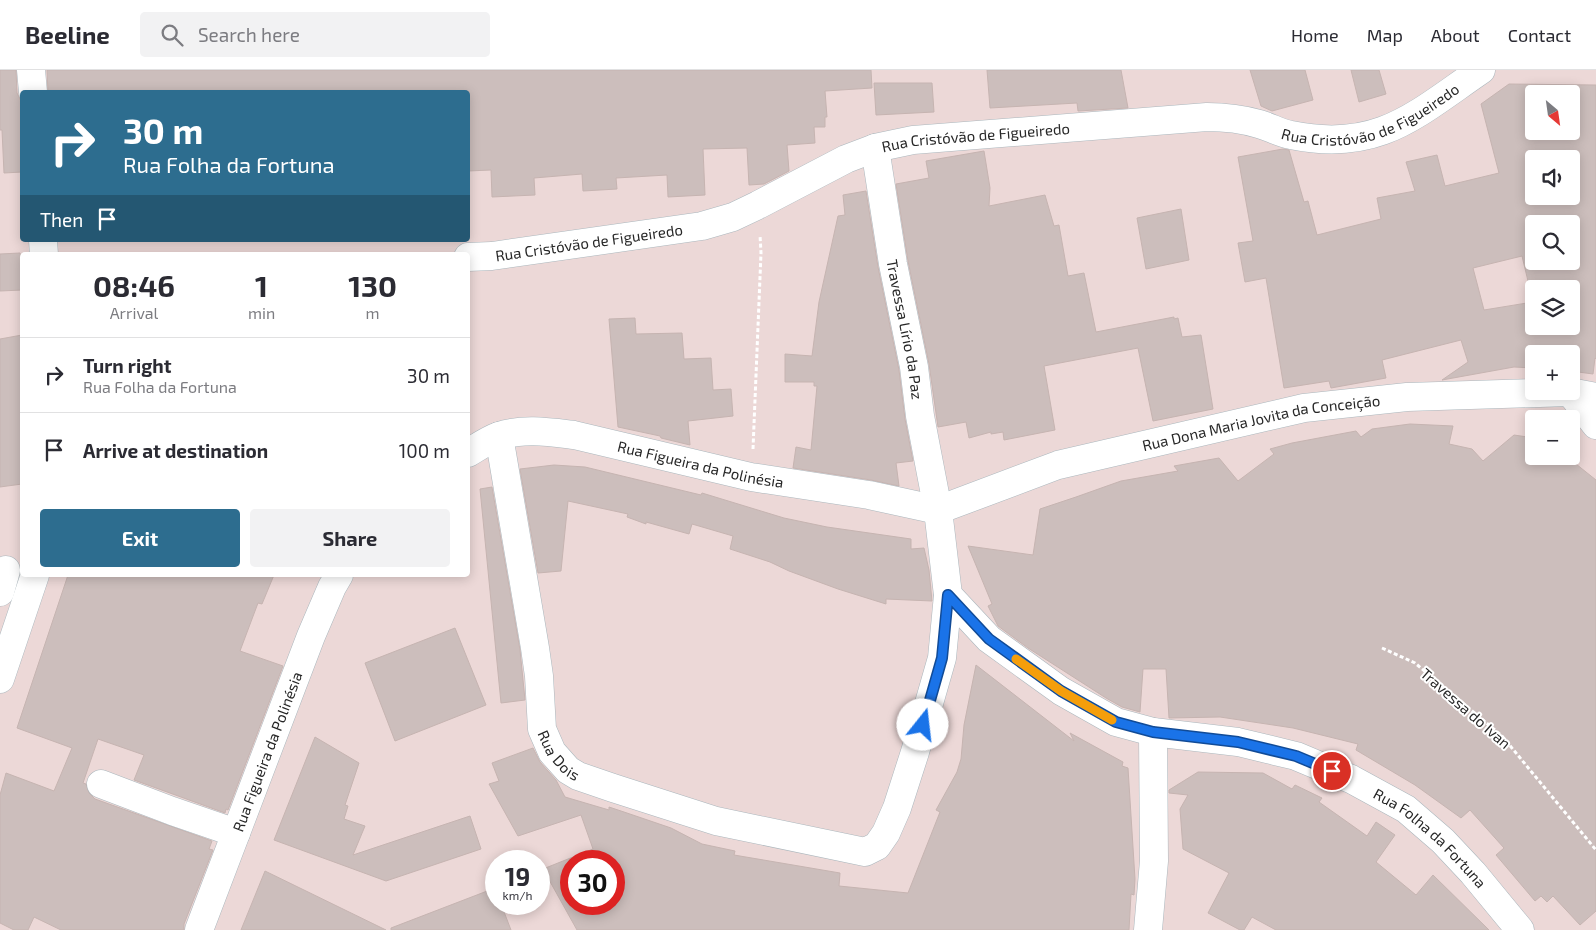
<!DOCTYPE html>
<meta charset="utf-8">
<style>
:root{--surface:#fff;--page:#f2f2f3;--text:#2b2b33;--muted:#7c7c81;--line:#e1e1e2;--accent:#2d6d8f}
body{margin:0;font-family:"Exo 2",sans-serif;background:var(--page);color:var(--text);height:100vh;display:flex;flex-direction:column;font-size:19px;white-space:nowrap}
*{box-sizing:border-box;margin:0}
p{font-size:16px;color:var(--muted)}
.icon{flex:none;width:28px;height:28px;fill:none;stroke:currentColor;stroke-width:2;stroke-linecap:round;stroke-linejoin:round}
.map{position:relative;flex:1;overflow:hidden}
.panel{position:absolute;left:20px;top:182px;width:450px;height:325px;display:flex;flex-direction:column;background:var(--surface);border-radius:5px;box-shadow:0 2px 12px #0003}
.panel>*{flex:none}
.hud{position:absolute;left:20px;top:20px;width:450px;height:152px;border-radius:5px;box-shadow:0 2px 12px #0003;background:#2d6d8f;color:#fff;overflow:hidden}
.needle{width:32px;rotate:151deg}
.tools{position:absolute;left:1525px;top:15px;display:grid;gap:10px}
.tools a{display:grid;place-items:center;width:55px;height:55px;border-radius:5px;background:var(--surface);box-shadow:0 2px 12px #0003;font-size:25px}
.speed{position:absolute;left:485px;top:780px;display:flex;gap:10px;font-size:25px;font-weight:700;text-align:center}
.speed>*{display:grid;place-content:center;width:65px;height:65px;border-radius:50%;background:var(--surface);box-shadow:0 2px 12px #0003;line-height:1}
.speed small{font-size:12px;font-weight:400}
.speed .limit{border:8px solid #d22;background:#fff;color:#111}
.pin{position:absolute;display:grid;place-items:center;width:42px;height:42px;color:#fff;margin:-21px;border:2px solid #fff;border-radius:50%;box-shadow:0 1px 5px #0007}
.me{position:absolute;width:55px;margin:-28px;rotate:16deg;stroke-linejoin:round;filter:drop-shadow(0 0 4px #0008)}
.turn{display:flex;align-items:center;gap:18px;height:105px;padding:0 20px;font-size:22px}
.turn .icon{width:65px;height:65px;stroke-width:2.5}
.turn b{display:block;font-size:35px;line-height:42px}
.then{display:flex;align-items:center;height:48px;padding:0 20px;background:#0003;gap:10px;font-size:19px}
.eta{display:flex;justify-content:space-evenly;align-items:center;height:85px;text-align:center}
.eta b{font-size:30px;font-weight:700;line-height:35px}
.action{display:flex;gap:10px;margin-top:auto;padding:10px 20px}
.action a{flex:1;height:58px;border-radius:5px;background:var(--accent);color:#fff;font-size:20px;font-weight:700;line-height:58px;text-align:center}
.action a+a{background:var(--page);color:var(--text)}
ul{padding:0;list-style:none}
li{display:flex;align-items:center;gap:15px;height:75px;padding:0 20px;border-top:1px solid var(--line)}
li div{flex:1}
li b{display:block;font-size:19px}
li em{font-style:normal}
header{display:flex;align-items:center;gap:30px;box-sizing:border-box;height:70px;padding:0 25px;background:var(--surface);border-bottom:1px solid var(--line)}
header strong{font-size:24px}
nav{display:flex;gap:28px;margin-inline-start:auto;font-size:18px}
.search{width:350px;height:45px;background:var(--page);display:flex;align-items:center;gap:12px;box-sizing:border-box;padding:0 18px;border-radius:5px;color:var(--muted);font-size:19px}
.map>svg:first-child{display:block}
.building{fill:#ccbebc;stroke:#c6b4b1;fill-rule:evenodd}
.lines{fill:none;stroke-linecap:round;stroke-linejoin:round}
.street-casing{stroke:#abb7bd;stroke-width:29}
.path{stroke:#fff;stroke-width:3;stroke-dasharray:4 2.5;stroke-linecap:butt}
.street{stroke:#fff;stroke-width:28}
.route-casing{stroke:#114b97;stroke-width:12}
.route{stroke:#1a73e8;stroke-width:9}
.slow{stroke:#f59e0b;stroke-width:9}
.labels{text-anchor:middle;dominant-baseline:central;stroke-width:4;stroke-linejoin:round;paint-order:stroke}
.street-label{font-size:15px;fill:#272727;stroke:#fff}
</style>
<header>
<strong>Beeline</strong>
<div class="search"><svg class="icon" aria-label="search" viewBox="0 0 24 24"><circle cx="10" cy="10" r="6"/><path d="M15 15l6 6"/></svg>Search here</div>
<nav><a>Home</a><a>Map</a><a>About</a><a>Contact</a></nav>
</header>
<div class="map">
<svg width="1596" height="860" viewBox="0 0 1596 860">
<rect width="100%" height="100%" fill="#ecd8d7"/>
<!-- building -->
<path class="building" d="M0,0H16L17,23L22,33V102L4,103L2,60H0Z
M47,0H871L872,18L825,21L827,47H825V57H814L815,73L787,75L789,101L764,114L749,115L747,78L703,79L705,125L668,127L667,105L616,108L617,119L583,121L582,104L534,108L535,125L492,127L491,100L468,101V22H48Z
M987,0H1121L1128,38L1078,41L1077,33L990,38Z
M1250,0H1305L1313,30L1272,41L1261,36Z
M1351,0H1379L1386,24L1359,32Z
M874,13H932L934,42L876,45Z
M1509,14L1596,15V289L1595,288L1593,304L1571,301V284H1534V298L1514,297L1442,310L1468,292L1461,270L1382,290L1386,308L1331,318L1329,311L1284,318L1266,208L1245,212L1238,173L1253,171L1238,87L1283,79L1289,80L1304,132L1308,131L1317,165L1381,149L1377,128L1415,121L1406,92L1437,85L1445,116L1499,103L1481,34ZM1534,24H1571V61H1534ZM1534,89H1571V126H1534ZM1534,154H1571V191H1534ZM1522,186L1533,232L1484,240L1473,198ZM1534,219H1571V256H1534Z
M984,81L990,118L989,136L1045,125L1054,156L1059,155L1068,206L1084,203L1096,262L1174,247V249L1178,248L1182,267L1201,265L1213,339L1153,351L1138,278L1044,296L1055,360L1004,370L1003,362L991,364V362L969,368L966,352L938,357L929,294L908,191L896,114L929,108L926,91Z
M866,121L878,197L899,300L905,349L913,391L896,393L899,416L871,410L793,398L796,377L811,380L817,316H814V312H785V284L812,286L819,232L838,146L845,145L843,125Z
M1181,139L1189,190L1146,199L1137,148Z
M20,183L22,198V220L0,221V184Z
M635,248L636,264L682,263L684,289L711,288L713,320L731,319L733,346L688,351L690,375L661,368L660,366L618,357L609,249Z
M22,265V414L0,417V269Z
M1410,354L1453,356L1449,374L1472,379L1483,391L1514,365L1534,368V386H1566L1596,410V841L1580,855L1553,826L1547,832L1541,826L1535,831L1496,785L1504,778L1470,740L1461,748L1415,715L1356,680L1358,674L1293,658L1220,647L1169,648L1166,599H1143L1140,642L1122,637L1106,628L1028,578L998,556L988,536L992,534L968,476L1033,485L1040,439L1076,427L1121,411L1178,401L1174,396L1219,388L1238,411L1274,384L1270,379L1292,373L1356,361L1361,367L1372,359Z
M554,395L585,397L701,425L702,423L784,448L827,457L911,469V479L924,478L929,500L932,531L886,529V534L838,519L789,501L770,492L730,479L733,466L692,454L689,464L646,452V454L627,447L628,444L568,431L561,501L538,503L520,399Z
M492,417L520,580L525,630L501,633L480,419Z
M68,505H274L262,534L258,533L240,581L283,596L228,740L226,739L225,743L134,710L144,685L98,669L83,713L86,714L89,723L95,729L212,771L209,779L213,780L184,854V860H61L34,847L28,860H14L0,853V725L6,703L54,721L72,678L17,658Z
M455,558L486,635L395,671L365,593Z
M976,595L1074,671L1070,663L1123,692L1122,696L1128,698L1135,809L1134,825L1131,824L1129,860H577L543,799L593,779L581,745L518,766L489,714L499,711L492,693L533,678L540,692L556,710L565,727L609,740V737L624,742L671,758L702,774L735,781L734,785L840,803L839,816L908,823L940,742L936,740L957,702L961,689L964,655ZM571,791H614V834H571Z
M315,667L359,693L345,735L348,736L344,749L365,756L353,785L470,746L481,779L386,811L274,770Z
M1198,702L1263,703L1292,719L1295,715L1322,728L1319,732L1367,766L1376,752L1395,765L1376,792L1416,825L1433,805L1489,860H1276L1252,847L1244,860H1240L1208,843L1229,803L1183,779L1180,739L1188,725L1169,723V720Z
M265,801L386,860H241Z
M495,818L496,834H501L511,860H391V858Z"/>
<g class="lines">
<!-- street casing -->
<g class="street-casing">
<g id="street">
<path d="M31,0L33,22"/>
<path id="s1" d="M875,78L893,194L914,297L920,346L938,440L948,525L989,569L1061,621L1116,652L1153,662L1238,672L1296,686L1351,709L1406,739L1443,771L1473,803L1520,860"/>
<path d="M43,170L44,185"/>
<path id="s2" d="M468,187L492,186L702,156L733,147L758,135L846,89L875,78L913,70L1207,47C1224,47 1242,49 1259,54C1270,57 1280,63 1291,65C1378,83 1415,45 1481,0"/>
<path d="M1570,322L1596,355"/>
<path id="s3" d="M499,366L535,578L539,606L542,659L552,682L568,700L578,706L613,718L716,751L865,782L877,776L886,763L897,738L915,682L942,588L948,525"/>
<path id="s4" d="M468,383C478,377 488,370 499,366C523,358 549,362 574,365L751,407L869,425L938,440"/>
<path id="s5" d="M938,440L1058,395L1304,338L1407,327L1570,322L1596,327"/>
<path d="M0,522L6,500"/>
<path d="M0,609L35,505"/>
<path d="M101,714L172,741L236,763"/>
<path id="s6" d="M199,860L311,566L332,517L339,505"/>
<path d="M1148,860L1154,791L1153,662"/>
</g>
</g>
<!-- path -->
<path class="path" d="M753,379L761,183L760,165
M1382,578L1415,593L1502,666L1596,780"/>
<!-- street -->
<use href="#street" class="street"/>
</g>
<g class="lines">
<!-- route casing -->
<g class="route-casing">
<path id="route" d="M923,655L942,588L948,525L989,569L1061,621L1116,652L1153,662L1238,672L1296,686L1332,701"/>
</g>
<!-- route -->
<use href="#route" class="route"/>
<!-- slow -->
<path class="slow" d="M1016,589L1061,621L1112,650"/>
</g>
<g class="labels">
<!-- street labels -->
<g class="street-label">
<text stroke="none"><textPath href="#s2" startOffset="932">Rua Cristóvão de Figueiredo</textPath></text>
<text stroke="none"><textPath href="#s2" startOffset="528">Rua Cristóvão de Figueiredo</textPath></text>
<text stroke="none"><textPath href="#s2" startOffset="122">Rua Cristóvão de Figueiredo</textPath></text>
<text stroke="none"><textPath href="#s1" startOffset="184">Travessa Lírio da Paz</textPath></text>
<text stroke="none"><textPath href="#s5" startOffset="336">Rua Dona Maria Jovita da Conceição</textPath></text>
<text stroke="none"><textPath href="#s4" startOffset="241">Rua Figueira da Polinésia</textPath></text>
<text transform="translate(1466 638) rotate(41)">Travessa do Ivan</text>
<text stroke="none"><textPath href="#s3" startOffset="328">Rua Dois</textPath></text>
<text stroke="none"><textPath href="#s6" startOffset="191">Rua Figueira da Polinésia</textPath></text>
<text stroke="none"><textPath href="#s1" startOffset="1008">Rua Folha da Fortuna</textPath></text>
</g>
</g>
</svg>
<div class="tools">
<a><svg class="needle" viewBox="-14 -14 28 28"><path d="M0-13l5 13h-10z" fill="#e53935"/><path d="M0 13l5-13h-10z" fill="#7c7c81"/></svg></a>
<a><svg class="icon" aria-label="sound" viewBox="0 0 24 24"><path d="M4 9h4l5-4v14l-5-4H4zM17 9q2 3 0 6"/></svg></a>
<a><svg class="icon" aria-label="search" viewBox="0 0 24 24"><circle cx="10" cy="10" r="6"/><path d="M15 15l6 6"/></svg></a>
<a><svg class="icon" aria-label="layers" viewBox="0 0 24 24"><path d="M12 4l9 5-9 5-9-5zM3 14l9 5 9-5"/></svg></a>
<a>+</a>
<a>−</a>
</div>
<div class="speed"><div>19<small>km/h</small></div><div class="limit">30</div></div>
<div class="pin" style="left:1332px;top:701px;background:#d93025"><svg class="icon" aria-label="arrive" viewBox="0 0 24 24"><path d="M6 21V4h12l-3 4 3 4H6"/></svg></div>
<svg class="me" style="left:923px;top:655px" viewBox="-20 -20 40 40"><circle r="19" fill="#fff"/><path d="M0-13L10 11 0 6-10 11z" fill="#1a73e8"/></svg>
<div class="hud">
<div class="turn"><svg class="icon" aria-label="right" viewBox="0 0 24 24"><path d="M7 20v-9h11M14 6l5 5-5 5"/></svg><div><b>30 m</b>Rua Folha da Fortuna</div></div>
<div class="then">Then<svg class="icon" aria-label="arrive" viewBox="0 0 24 24"><path d="M6 21V4h12l-3 4 3 4H6"/></svg></div>
</div>
<section class="panel">
<div class="eta">
<div><b>08:46</b><p>Arrival</p></div>
<div><b>1</b><p>min</p></div>
<div><b>130</b><p>m</p></div>
</div>
<ul>
<li><svg class="icon" aria-label="right" viewBox="0 0 24 24"><path d="M7 20v-9h11M14 6l5 5-5 5"/></svg><div><b>Turn right</b><p>Rua Folha da Fortuna</p></div><em>30 m</em></li>
<li><svg class="icon" aria-label="arrive" viewBox="0 0 24 24"><path d="M6 21V4h12l-3 4 3 4H6"/></svg><div><b>Arrive at destination</b></div><em>100 m</em></li>
</ul>
<div class="action"><a>Exit</a><a>Share</a></div>
</section>
</div>
